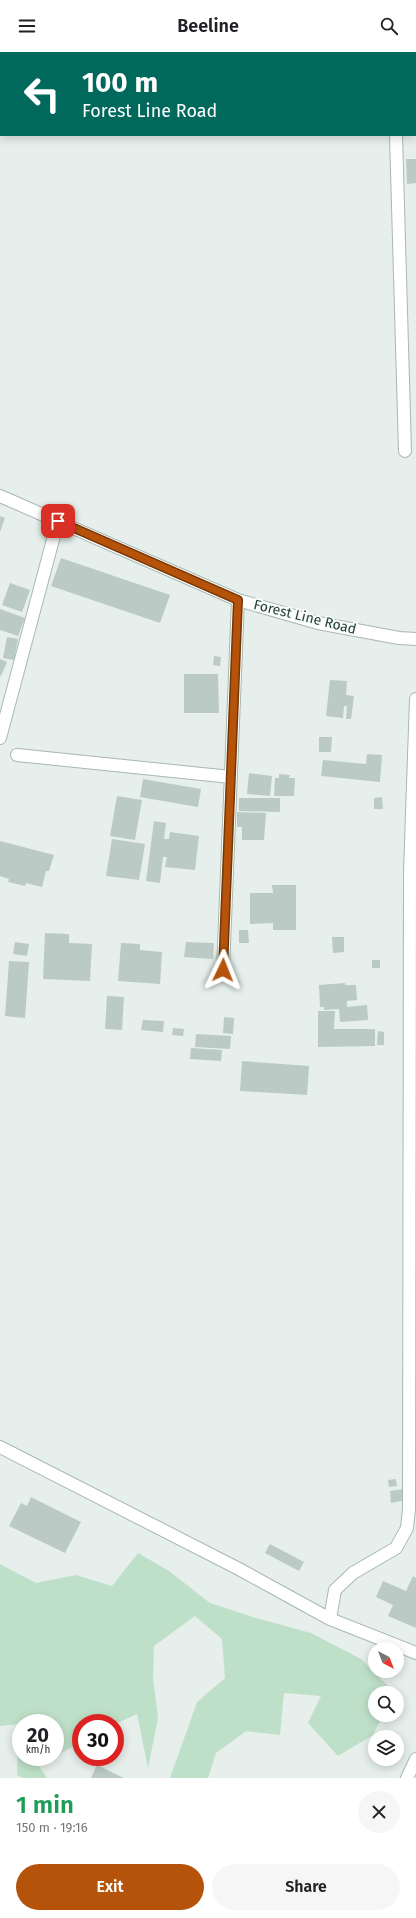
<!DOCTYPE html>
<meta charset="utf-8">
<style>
:root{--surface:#fff;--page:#f6f6f6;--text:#202124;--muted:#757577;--accent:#b45309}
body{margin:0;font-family:"Fira Sans",sans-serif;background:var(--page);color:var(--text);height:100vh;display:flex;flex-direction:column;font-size:15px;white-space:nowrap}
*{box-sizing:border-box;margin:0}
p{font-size:13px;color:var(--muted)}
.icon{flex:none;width:22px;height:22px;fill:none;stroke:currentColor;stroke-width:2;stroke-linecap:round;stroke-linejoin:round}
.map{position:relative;height:1726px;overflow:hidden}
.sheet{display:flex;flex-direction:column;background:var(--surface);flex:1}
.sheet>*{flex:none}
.banner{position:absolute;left:0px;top:0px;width:416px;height:84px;box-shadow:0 2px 10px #0003;background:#00695c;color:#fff;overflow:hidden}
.needle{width:26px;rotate:138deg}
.controls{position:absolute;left:368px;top:1590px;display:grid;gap:8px}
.controls a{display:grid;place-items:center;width:36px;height:36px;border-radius:50%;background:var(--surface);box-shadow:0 2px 10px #0003;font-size:20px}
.speed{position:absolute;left:12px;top:1662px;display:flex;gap:8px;font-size:20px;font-weight:700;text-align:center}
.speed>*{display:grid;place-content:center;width:52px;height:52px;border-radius:50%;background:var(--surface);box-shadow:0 2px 10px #0003;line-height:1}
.speed small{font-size:10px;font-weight:400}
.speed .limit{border:6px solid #d22;background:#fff;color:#111}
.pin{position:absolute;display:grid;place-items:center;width:34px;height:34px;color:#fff;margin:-17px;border-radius:8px;box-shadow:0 2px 6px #0006}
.me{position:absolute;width:44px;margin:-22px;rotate:2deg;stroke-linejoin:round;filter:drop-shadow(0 0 3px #0008)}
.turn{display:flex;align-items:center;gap:14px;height:84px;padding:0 16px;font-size:18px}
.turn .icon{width:52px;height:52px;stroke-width:2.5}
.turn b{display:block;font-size:28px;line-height:34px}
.round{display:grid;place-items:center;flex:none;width:42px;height:42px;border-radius:21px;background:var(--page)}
.headline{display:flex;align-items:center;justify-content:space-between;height:68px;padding:0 16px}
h1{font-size:24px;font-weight:600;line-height:30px;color:#1e9e55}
.primary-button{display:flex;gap:8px;margin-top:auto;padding:8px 16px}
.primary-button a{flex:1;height:46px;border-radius:24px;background:var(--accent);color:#fff;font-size:16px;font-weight:600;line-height:46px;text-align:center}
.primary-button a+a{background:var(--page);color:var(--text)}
header{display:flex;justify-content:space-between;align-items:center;height:52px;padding:0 16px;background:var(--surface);font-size:18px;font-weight:600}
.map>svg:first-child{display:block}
.green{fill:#bfe0c8}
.building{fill:#bbcac4}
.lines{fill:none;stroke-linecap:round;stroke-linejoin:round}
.minor-casing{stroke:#a8b8b2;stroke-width:14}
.minor{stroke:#fff;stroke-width:12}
.route-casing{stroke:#753606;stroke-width:10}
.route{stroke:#b45309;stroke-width:7}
.labels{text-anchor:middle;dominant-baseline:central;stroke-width:4;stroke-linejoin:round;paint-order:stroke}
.street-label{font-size:14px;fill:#24423a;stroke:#f7fbf9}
</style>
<header><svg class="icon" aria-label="menu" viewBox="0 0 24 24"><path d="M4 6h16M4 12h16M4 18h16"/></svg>Beeline<svg class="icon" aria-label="search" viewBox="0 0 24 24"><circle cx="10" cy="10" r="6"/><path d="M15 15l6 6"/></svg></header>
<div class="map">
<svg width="416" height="1726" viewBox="0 0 416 1726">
<rect width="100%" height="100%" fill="#e6efeb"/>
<!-- green -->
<path class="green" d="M138,1501L169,1519L210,1551L256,1566L311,1581L361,1607L394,1640L375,1641V1663H383L373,1683L338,1704L308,1671L321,1644L284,1641L280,1683L246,1679L216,1701L208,1726H170L197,1650L225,1626L222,1587L195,1564L154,1594L153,1626L158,1666L148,1716L137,1662L115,1672L81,1671V1690L60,1702H55V1671H21V1705H33L47,1726H23L17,1723L18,1672L0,1674V1512L36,1531L76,1523L112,1534Z"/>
<!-- building -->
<path class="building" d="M406,107H416V131L407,132Z
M0,464L5,466L0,480Z
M61,506L170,543L160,571L51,534Z
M10,531L30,538L22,560L2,553Z
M0,557L25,566L18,584L0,578Z
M7,585L18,587L14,608L3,606Z
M214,604L221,605L220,614L213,613Z
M0,607L7,610L1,624L0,623Z
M184,622H218L219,661H184Z
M330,628L347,629L346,643L354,644L351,667H346L347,654H344L343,666L326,664Z
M319,685H332L331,700H319Z
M367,702L382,703L380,730L321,724L323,708L366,712Z
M249,721L272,724L270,744L247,742Z
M279,722L290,723L289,726H295L294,744H274L275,726H279Z
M143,727L201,737L198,755L140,745Z
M117,744L142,748L135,788L110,784Z
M382,745L383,757H374V746Z
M239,746H280V760L239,759Z
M237,760L266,761L264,788H242V775H237Z
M154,769L166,771L164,787H169L170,780L199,784L195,818L165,815L167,805H163L160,831L146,829Z
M112,787L145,792L139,828L106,824Z
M0,789L54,803L49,819H46L42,835L26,831L25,834L8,830L9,827L0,824Z
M272,833H296V878H273V871L250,872V841H273Z
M239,878H248L249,891H239Z
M45,881L69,882V891L92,892L90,929L43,927Z
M332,885H344V900L333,901Z
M15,890L29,892L27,904L13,902Z
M186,890L214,891L213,907L184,905Z
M121,891L140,892V898L162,900L160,932L118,929Z
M372,908H380V916H372Z
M9,909L29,910L25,966L5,964Z
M345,931V933H356L357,948L347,949V955L367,953L368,968L340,970L339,957L324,958V955H320L319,933Z
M107,944L124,945L122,978L105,977Z
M318,959H335L334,977H375V994L318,995Z
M224,965L234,966L233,982L223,981Z
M143,968L164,969L163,980L141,978Z
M173,976L184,977L183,984L172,983Z
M378,979L384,980V993H377Z
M196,982L231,984L230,997L195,995Z
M191,996L222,998L221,1009L190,1007Z
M242,1009L309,1014L307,1043L240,1039Z
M396,1427L397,1434L389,1435L388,1428Z
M404,1437L406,1448L391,1451L390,1439Z
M31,1445L81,1470L65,1501L9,1474L21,1451L27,1454Z
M270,1492L304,1510L299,1519L265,1501Z
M413,1524L416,1526V1576L388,1564L393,1553L376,1545L383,1529L406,1539Z
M97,1713L124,1726H91Z"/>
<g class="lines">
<!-- minor casing -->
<g class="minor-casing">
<path id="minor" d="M415,65H416
M396,83L405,399
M0,444L238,548L318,571L399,586L416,587
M0,686L58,469
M17,703L231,725
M223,918L238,548
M0,1395L239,1517L330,1567L416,1601
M330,1567L335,1538L353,1521L396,1496L407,1476L409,1457L410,819L416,647
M407,1726L416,1707"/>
</g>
<!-- minor -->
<use href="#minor" class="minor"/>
</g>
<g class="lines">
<!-- route casing -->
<g class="route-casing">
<path id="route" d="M58,469L238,548L223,918"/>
</g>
<!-- route -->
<use href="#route" class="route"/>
</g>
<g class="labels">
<!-- street labels -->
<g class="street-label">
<text transform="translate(305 565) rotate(14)">Forest Line Road</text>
</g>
</g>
</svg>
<div class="controls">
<a><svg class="needle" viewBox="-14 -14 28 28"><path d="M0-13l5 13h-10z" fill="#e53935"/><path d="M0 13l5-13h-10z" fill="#757577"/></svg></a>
<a><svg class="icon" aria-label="search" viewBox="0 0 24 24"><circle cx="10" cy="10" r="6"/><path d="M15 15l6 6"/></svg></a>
<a><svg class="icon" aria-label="layers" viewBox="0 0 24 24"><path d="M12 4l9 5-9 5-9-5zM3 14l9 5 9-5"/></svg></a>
</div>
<div class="speed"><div>20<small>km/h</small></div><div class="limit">30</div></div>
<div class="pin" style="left:58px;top:469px;background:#d93025"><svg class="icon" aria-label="arrive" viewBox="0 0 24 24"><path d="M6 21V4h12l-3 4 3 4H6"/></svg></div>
<svg class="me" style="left:223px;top:918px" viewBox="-20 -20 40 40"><path d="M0-17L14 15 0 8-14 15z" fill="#b45309" stroke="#fff" stroke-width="4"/></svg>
<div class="banner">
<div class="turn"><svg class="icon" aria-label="left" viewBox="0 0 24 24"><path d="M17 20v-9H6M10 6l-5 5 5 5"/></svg><div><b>100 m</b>Forest Line Road</div></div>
</div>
</div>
<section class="sheet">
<div class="headline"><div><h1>1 min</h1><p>150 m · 19:16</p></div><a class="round"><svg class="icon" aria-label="close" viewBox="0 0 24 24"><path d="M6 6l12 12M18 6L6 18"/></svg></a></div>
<div class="primary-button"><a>Exit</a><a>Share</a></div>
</section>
